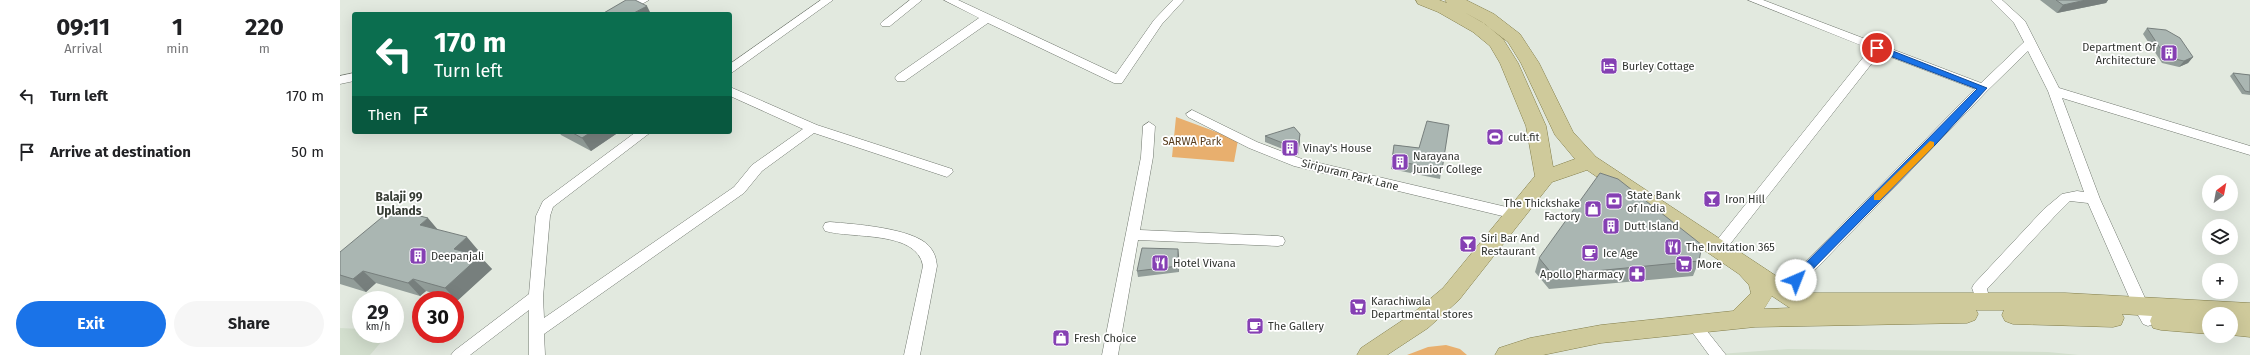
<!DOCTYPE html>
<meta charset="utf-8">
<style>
:root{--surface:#fff;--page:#f6f6f6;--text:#202124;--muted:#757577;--accent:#1a73e8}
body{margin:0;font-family:"Fira Sans",sans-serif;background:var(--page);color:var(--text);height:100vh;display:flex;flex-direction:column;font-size:15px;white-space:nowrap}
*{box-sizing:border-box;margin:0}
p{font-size:13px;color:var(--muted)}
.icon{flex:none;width:22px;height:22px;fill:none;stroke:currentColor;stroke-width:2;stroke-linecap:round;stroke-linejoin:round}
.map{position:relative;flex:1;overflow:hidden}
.panel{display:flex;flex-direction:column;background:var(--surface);width:340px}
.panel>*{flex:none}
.hud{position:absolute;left:12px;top:12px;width:380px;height:122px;border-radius:4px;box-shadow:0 4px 16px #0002;background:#0b6e4f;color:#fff;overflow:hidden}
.needle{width:26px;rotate:32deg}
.controls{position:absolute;left:1862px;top:175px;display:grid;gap:8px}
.controls a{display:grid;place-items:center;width:36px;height:36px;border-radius:50%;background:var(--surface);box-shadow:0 4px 16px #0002;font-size:20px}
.speed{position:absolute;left:12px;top:291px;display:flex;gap:8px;font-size:20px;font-weight:700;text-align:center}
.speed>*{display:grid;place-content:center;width:52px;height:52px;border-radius:50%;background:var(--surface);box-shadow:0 4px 16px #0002;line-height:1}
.speed small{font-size:10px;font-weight:400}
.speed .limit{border:6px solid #d22;background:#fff;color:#111}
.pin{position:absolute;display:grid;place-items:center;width:34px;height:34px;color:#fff;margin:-17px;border:2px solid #fff;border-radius:50%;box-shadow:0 1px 4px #0007}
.me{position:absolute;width:44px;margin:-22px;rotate:44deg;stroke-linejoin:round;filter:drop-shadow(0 0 3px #0008)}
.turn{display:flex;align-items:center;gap:14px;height:84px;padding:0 16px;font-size:18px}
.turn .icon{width:52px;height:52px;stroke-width:2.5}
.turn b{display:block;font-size:28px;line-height:34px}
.then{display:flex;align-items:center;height:38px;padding:0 16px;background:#0003;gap:8px;font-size:15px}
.eta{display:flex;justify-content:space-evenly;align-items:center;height:68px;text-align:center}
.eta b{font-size:24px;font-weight:700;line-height:28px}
.cta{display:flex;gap:8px;margin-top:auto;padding:8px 16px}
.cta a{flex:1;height:46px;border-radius:24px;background:var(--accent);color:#fff;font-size:16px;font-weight:700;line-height:46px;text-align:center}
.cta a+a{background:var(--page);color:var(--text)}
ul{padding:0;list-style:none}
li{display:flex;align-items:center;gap:12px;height:56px;padding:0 16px}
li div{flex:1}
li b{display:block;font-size:15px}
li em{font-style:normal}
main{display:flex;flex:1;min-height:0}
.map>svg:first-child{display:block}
.built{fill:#d3dfce}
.green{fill:#e8af6e}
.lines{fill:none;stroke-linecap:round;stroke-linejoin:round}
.minor-casing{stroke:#71786f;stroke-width:1}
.tertiary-casing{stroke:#71786f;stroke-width:1}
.primary-casing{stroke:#837e4a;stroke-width:1}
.minor{fill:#fff;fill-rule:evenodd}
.tertiary{fill:#fff;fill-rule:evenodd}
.primary{fill:#cfca9b;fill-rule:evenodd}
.wall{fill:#929d99}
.shaded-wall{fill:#777f7d}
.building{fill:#aab6b2;stroke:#777f7d}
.route{fill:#1a73e8;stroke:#114b97}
.slow{fill:#f59e0b}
.labels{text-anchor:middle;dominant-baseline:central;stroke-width:3.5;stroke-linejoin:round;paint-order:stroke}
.poi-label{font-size:11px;fill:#30332f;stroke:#fff;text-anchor:start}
.park-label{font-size:11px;fill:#583d1e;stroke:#fff}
.street-label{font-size:11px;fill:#30332f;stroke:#fff}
.neighbourhood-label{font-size:12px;font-weight:bold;fill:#373d35;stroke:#fff}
</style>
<main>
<section class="panel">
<div class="eta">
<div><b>09:11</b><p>Arrival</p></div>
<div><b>1</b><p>min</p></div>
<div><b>220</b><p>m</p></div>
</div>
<ul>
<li><svg class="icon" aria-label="left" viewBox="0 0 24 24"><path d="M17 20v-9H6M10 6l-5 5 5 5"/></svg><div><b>Turn left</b></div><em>170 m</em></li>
<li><svg class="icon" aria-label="arrive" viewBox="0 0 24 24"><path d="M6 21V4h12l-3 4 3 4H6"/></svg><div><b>Arrive at destination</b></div><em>50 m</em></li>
</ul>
<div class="cta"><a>Exit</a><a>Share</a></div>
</section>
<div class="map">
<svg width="1910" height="355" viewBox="0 0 1910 355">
<rect width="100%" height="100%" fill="#e2e9df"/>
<!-- built -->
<path class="built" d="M0,328L21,329V334H48L30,355H0Z
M1448,349L1708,352L1739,355H1366Z"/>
<!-- green -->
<path class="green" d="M836,117L898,140L894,162L832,157Z
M1106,345L1120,349L1127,355H1067L1088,347Z"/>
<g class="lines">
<!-- minor casing -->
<g class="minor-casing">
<path id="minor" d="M481,0H493L390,74V64Z
M570,0H582L550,26H542L540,24L542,22Z
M604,0H618L776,74L814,20L833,0H844L822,24L782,83H774L648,23L565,81H557L555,78L557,75L639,18Z
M1408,0H1423L1641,83L1684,42L1674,23L1651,0H1662L1685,21L1719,88L1910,146V155L1722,98L1760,199L1815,320L1813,324L1808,326L1803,324L1793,306L1748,203L1730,201L1714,217L1647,289L1650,301L1648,305L1643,307L1638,305L1632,288L1634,284L1704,209L1722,194L1737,191L1744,192L1708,91L1688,51L1647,91L1449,297L1444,299L1439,297L1437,293L1439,289L1635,89L1540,53L1383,253H1373L1371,249L1373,245L1530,49Z
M14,73V81L0,84V76Z
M390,87L477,125L612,169L613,172L607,177L474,133L422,171L404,193L204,334L205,355H189V310L130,355H111L114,351L189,294L196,216L203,201L296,132H311L213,207L210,216L203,297L204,318L394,187L412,165L463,129L390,96Z
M852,110L917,142L962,159L1175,209L1180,210L1182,214L1180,218L1175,219L954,166L909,148L848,117L846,114Z
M809,122L815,126L813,157L800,230L938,236L943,237L945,241L943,245L938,246L798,240L778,355H762L801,157L803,126Z
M490,222C514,224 573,228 589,246C595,253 596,258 597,266L580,355H564L583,266C577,230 512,239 485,231L483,227L485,223Z
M1354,319L1359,321L1386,355H1369L1347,325L1349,321Z"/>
</g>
<!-- tertiary casing -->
<g class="tertiary-casing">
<path id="tertiary" d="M292,0H309L302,4L294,3Z"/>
</g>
<!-- primary casing -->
<g class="primary-casing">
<path id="primary" d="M1076,0H1099L1107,3L1105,0H1126L1154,14L1180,34L1199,63L1233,132L1256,157L1462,293H1725L1910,303V337L1891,335V314H1869V334L1821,330L1813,328L1810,321L1812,316L1782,314L1784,318L1781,325L1773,327L1673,324L1665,321L1662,315L1664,310H1636L1638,314L1635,320L1627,323L1415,327L1261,343L1203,355H1155L1159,348L1190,338L1261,325L1393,311L1411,293L1409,285L1399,274L1247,170L1212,182L1119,300L1088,328L1047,355H1017L1021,348L1072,314L1103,288L1195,176L1186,126L1160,63L1150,46L1133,32L1098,12L1078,4ZM1124,12L1142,22L1168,42L1181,63L1215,135L1235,159L1213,167L1206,126L1178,63L1163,39L1145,24ZM1432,296L1450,308L1424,309Z"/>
</g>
<!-- minor -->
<use href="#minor" class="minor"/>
<!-- tertiary -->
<use href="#tertiary" class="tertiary"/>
<!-- primary -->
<use href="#primary" class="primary"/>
</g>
<!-- wall -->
<path class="wall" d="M1700,0H1768L1766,3L1717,13Z
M1807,28L1853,57L1848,63L1839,67L1822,63L1803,34Z
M1893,73L1910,75V95L1902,94L1890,76Z
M1109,125L1100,179L1051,169L1054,145L1079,148Z
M219,132H279L251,151L221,135Z
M960,134V140L958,155L925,142V136Z
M99,230L138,250L134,254L152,269L117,301L86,291L80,296L36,283L26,292L0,284V252Z
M839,255V272L798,277L797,271Z
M1199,258L1359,261L1353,276L1209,289L1195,272Z"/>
<!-- shaded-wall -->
<path class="shaded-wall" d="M1746,0H1768L1766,3L1717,13L1723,5Z
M307,6L311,14H292Z
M1853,57L1848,63L1839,67L1844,61Z
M251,132H279L251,151L242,138Z
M960,134V140L958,155V149Z
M88,218L99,231L80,225Z
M127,237L138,250L126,261L114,249Z
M838,249L839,255V272L838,266Z
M140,256L152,269L117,301L105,288Z
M23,271L36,283L26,292L13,279Z
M73,279L86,291L80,296L68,283Z"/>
<!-- building -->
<path class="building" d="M286,0H295L307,6L292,14H262Z
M1716,0H1746L1723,5Z
M1807,28L1826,30L1840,38L1853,57L1844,61L1826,57Z
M1893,73L1910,75V92L1905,91Z
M1087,121L1109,125L1102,170L1052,160L1054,145L1079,148Z
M954,127L960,134L958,149L925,136Z
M231,132H251L242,138Z
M1260,173L1278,179L1362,245L1359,261L1213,275L1199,258Z
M52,209L88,218L80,225L127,237L114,249L140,256L105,288L73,279L68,283L23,271L13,279L0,275V252Z
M802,248L838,249V266L797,271Z"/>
<!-- route -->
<path class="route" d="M1534,46H1540L1647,88L1596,144L1460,282H1452V277L1637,89L1534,50Z"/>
<!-- slow -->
<path class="slow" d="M1590,141L1594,142V146L1540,200H1534V195Z"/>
<!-- icons -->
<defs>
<g id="building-square" transform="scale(0.9)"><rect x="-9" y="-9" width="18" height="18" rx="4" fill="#8540b3" stroke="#fff"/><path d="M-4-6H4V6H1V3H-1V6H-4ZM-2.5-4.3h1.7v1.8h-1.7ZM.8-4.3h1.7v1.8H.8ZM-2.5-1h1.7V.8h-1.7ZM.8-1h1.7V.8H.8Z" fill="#fff"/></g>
<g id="hotel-square" transform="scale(0.9)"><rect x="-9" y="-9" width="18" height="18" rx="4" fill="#8540b3" stroke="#fff"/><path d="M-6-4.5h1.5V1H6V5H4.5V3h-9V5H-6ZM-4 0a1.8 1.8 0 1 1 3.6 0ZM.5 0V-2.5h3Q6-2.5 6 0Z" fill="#fff"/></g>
<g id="stadium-square" transform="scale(0.9)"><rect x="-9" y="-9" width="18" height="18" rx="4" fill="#8540b3" stroke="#fff"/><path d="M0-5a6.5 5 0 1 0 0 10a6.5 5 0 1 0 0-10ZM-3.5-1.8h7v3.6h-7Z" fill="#fff"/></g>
<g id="bar-square" transform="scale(0.9)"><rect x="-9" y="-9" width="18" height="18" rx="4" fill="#8540b3" stroke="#fff"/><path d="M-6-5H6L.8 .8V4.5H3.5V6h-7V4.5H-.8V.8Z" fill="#fff"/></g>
<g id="bank-square" transform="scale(0.9)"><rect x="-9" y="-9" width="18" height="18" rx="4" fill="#8540b3" stroke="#fff"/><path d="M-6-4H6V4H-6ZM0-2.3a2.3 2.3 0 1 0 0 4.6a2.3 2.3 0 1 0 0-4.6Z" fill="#fff"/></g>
<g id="shop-square" transform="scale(0.9)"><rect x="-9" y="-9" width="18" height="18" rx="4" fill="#8540b3" stroke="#fff"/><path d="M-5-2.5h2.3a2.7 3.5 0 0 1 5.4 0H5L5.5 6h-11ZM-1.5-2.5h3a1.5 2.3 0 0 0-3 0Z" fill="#fff"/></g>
<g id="restaurant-square" transform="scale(0.9)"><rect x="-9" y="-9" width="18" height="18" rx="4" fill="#8540b3" stroke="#fff"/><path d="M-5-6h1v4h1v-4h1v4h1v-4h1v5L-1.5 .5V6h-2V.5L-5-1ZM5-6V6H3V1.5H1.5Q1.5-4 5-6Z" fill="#fff"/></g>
<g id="cafe-square" transform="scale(0.9)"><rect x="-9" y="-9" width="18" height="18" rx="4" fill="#8540b3" stroke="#fff"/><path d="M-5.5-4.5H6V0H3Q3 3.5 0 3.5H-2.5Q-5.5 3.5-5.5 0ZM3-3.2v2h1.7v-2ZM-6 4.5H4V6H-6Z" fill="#fff"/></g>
<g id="supermarket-square" transform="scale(0.9)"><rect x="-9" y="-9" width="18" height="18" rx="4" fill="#8540b3" stroke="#fff"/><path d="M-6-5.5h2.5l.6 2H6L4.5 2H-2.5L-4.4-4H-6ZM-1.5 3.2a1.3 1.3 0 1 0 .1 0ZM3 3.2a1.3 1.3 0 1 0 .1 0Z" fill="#fff"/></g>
<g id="pharmacy-square" transform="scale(0.9)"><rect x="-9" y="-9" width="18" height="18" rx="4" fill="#8540b3" stroke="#fff"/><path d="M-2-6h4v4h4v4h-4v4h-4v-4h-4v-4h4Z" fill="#fff"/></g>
</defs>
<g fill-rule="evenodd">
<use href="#building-square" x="1829" y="53"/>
<use href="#hotel-square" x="1269" y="66"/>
<use href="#stadium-square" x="1155" y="137"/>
<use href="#building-square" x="950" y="148"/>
<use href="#building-square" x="1060" y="162"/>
<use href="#bar-square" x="1372" y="199"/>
<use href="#bank-square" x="1274" y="201"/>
<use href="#shop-square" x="1253" y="209"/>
<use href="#building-square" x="1271" y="226"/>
<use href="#bar-square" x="1128" y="244"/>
<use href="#restaurant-square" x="1333" y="247"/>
<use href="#cafe-square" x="1250" y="253"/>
<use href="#building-square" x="78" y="256"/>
<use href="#restaurant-square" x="820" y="263"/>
<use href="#supermarket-square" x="1344" y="264"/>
<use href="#pharmacy-square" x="1297" y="274"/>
<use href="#supermarket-square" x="1018" y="307"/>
<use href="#cafe-square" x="915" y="326"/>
<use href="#shop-square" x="721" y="338"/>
</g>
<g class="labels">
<!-- poi labels -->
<g class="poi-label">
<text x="1816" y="47" text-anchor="end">Department Of<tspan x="1816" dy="13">Architecture</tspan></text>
<text x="1282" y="66">Burley Cottage</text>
<text x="1168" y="137">cult.fit</text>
<text x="963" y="148">Vinay's House</text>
<text x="1073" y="156">Narayana<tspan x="1073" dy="13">Junior College</tspan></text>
<text x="1287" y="195">State Bank<tspan x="1287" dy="13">of India</tspan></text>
<text x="1385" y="199">Iron Hill</text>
<text x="1240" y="203" text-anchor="end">The Thickshake<tspan x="1240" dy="13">Factory</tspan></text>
<text x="1284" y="226">Dutt Island</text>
<text x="1141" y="238">Siri Bar And<tspan x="1141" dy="13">Restaurant</tspan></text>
<text x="1346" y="247">The Invitation 365</text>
<text x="1263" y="253">Ice Age</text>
<text x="91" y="256">Deepanjali</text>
<text x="833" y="263">Hotel Vivana</text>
<text x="1357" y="264">More</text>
<text x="1284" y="274" text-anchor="end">Apollo Pharmacy</text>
<text x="1031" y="301">Karachiwala<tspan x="1031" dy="13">Departmental stores</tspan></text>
<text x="928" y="326">The Gallery</text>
<text x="734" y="338">Fresh Choice</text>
</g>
<!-- park labels -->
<g class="park-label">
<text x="852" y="141">SARWA Park</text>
</g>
<!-- street labels -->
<g class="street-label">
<text transform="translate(1010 175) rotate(14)">Siripuram Park Lane</text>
</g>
<!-- neighbourhood labels -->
<g class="neighbourhood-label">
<text x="59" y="197">Balaji 99<tspan x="59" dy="14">Uplands</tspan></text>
</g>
</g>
</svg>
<div class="controls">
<a><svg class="needle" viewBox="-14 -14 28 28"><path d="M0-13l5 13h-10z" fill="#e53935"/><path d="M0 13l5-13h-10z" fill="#757577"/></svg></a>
<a><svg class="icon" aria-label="layers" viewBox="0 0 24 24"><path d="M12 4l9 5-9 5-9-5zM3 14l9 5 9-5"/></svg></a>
<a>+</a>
<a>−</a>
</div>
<div class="speed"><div>29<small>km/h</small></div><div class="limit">30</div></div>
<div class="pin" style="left:1537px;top:48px;background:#d93025"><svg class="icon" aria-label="arrive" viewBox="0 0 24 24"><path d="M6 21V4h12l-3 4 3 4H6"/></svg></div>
<svg class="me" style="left:1456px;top:280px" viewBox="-20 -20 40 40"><circle r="19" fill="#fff"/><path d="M0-13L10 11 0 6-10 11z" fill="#1a73e8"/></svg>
<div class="hud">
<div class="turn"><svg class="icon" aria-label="left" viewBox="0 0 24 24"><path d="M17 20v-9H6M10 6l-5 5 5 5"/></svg><div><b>170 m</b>Turn left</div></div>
<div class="then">Then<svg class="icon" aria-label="arrive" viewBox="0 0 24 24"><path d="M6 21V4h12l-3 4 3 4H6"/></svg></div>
</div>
</div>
</main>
